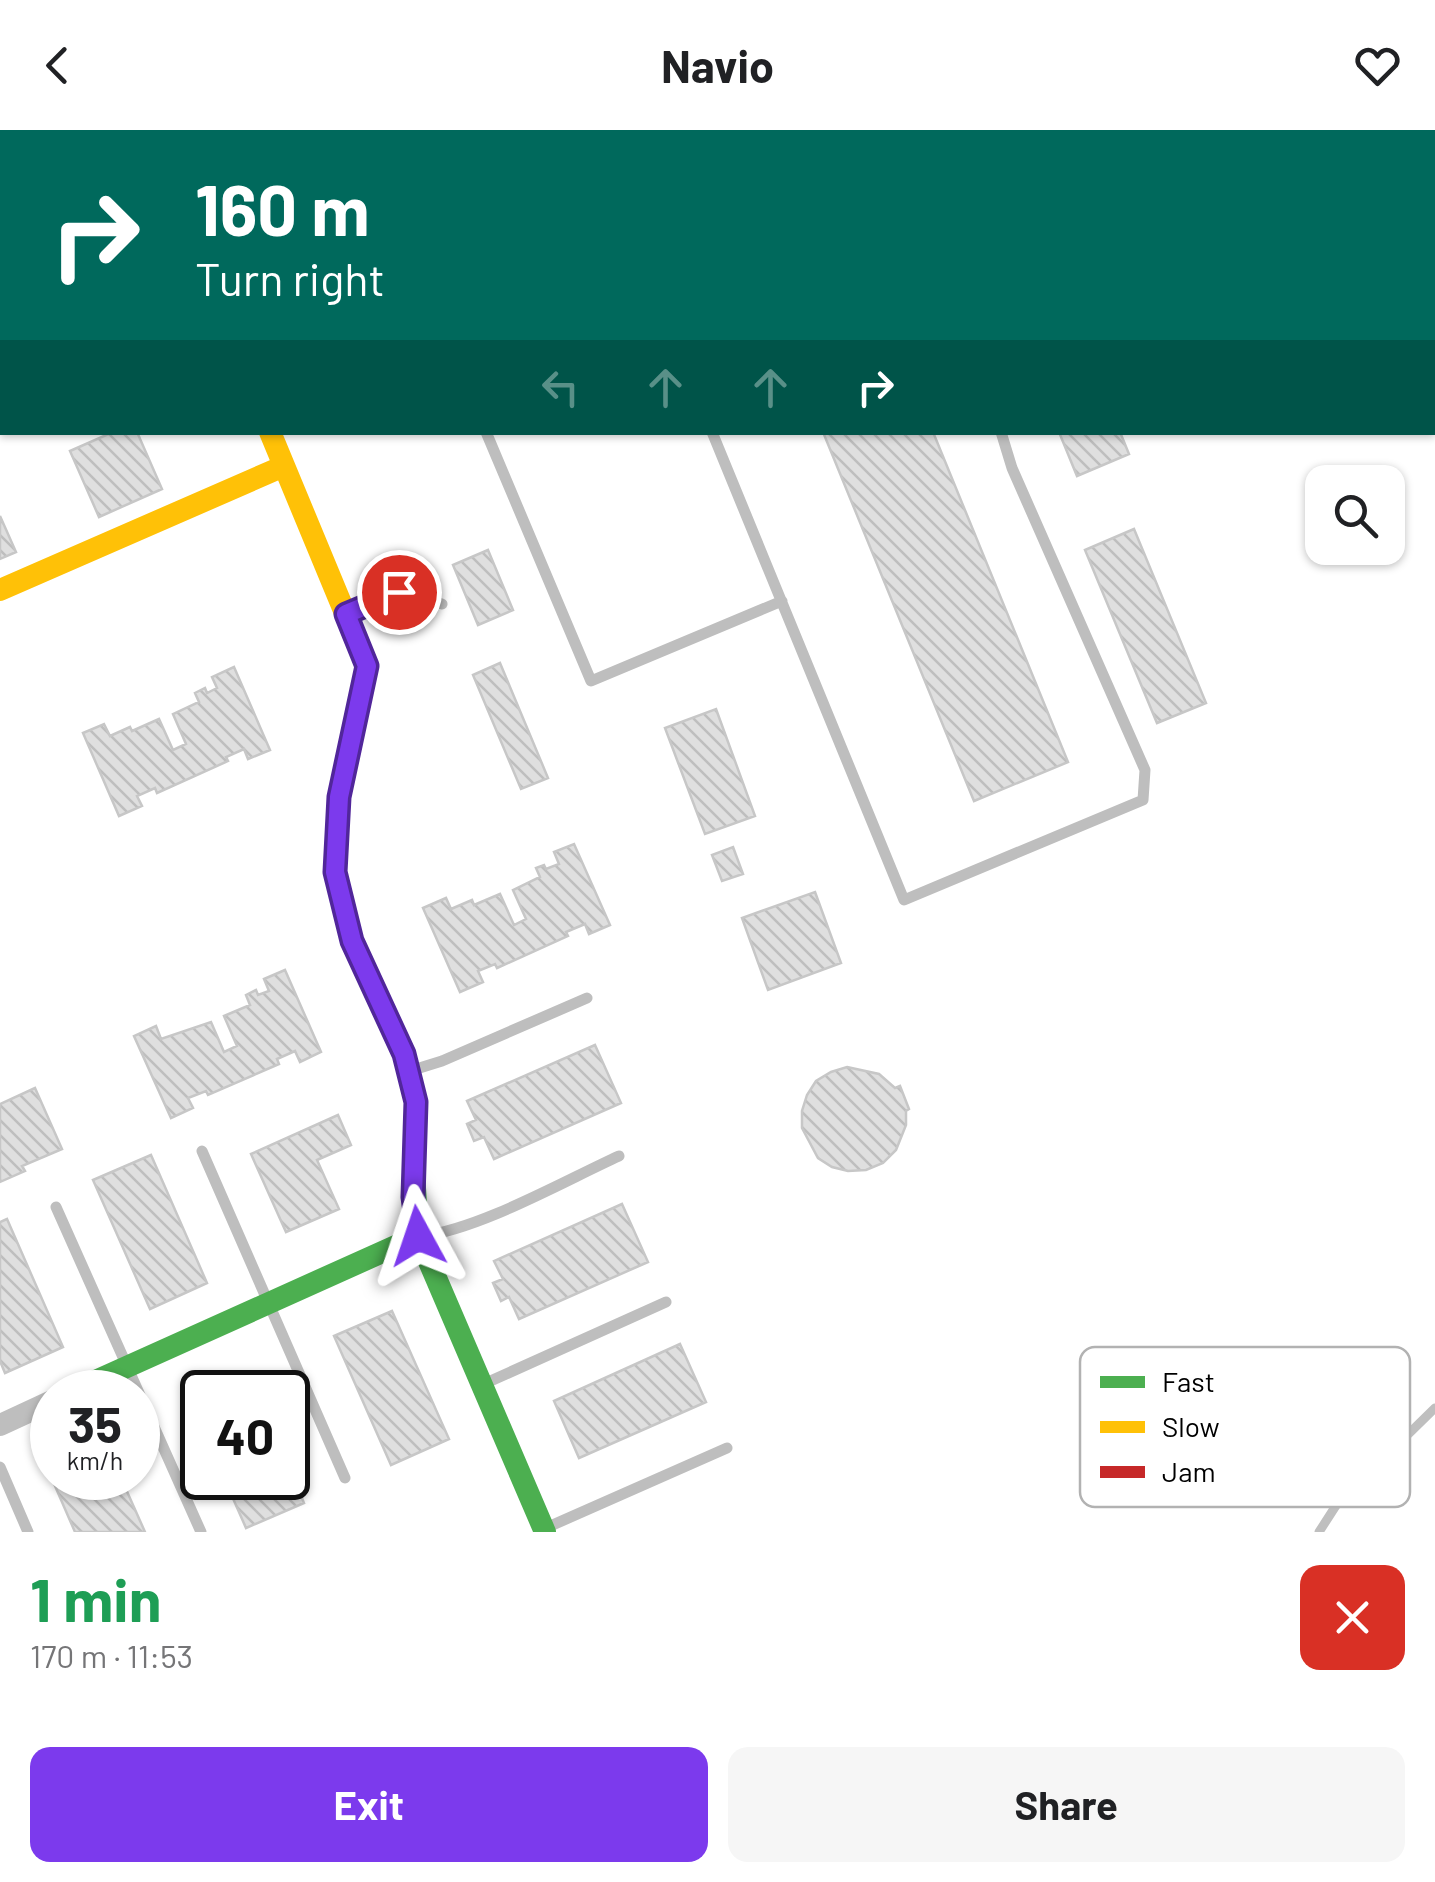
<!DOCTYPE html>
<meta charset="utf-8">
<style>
:root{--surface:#fff;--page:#f6f6f6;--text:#202124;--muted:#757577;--accent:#7c3aed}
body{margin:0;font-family:Barlow,sans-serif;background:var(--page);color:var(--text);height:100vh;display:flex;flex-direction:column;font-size:38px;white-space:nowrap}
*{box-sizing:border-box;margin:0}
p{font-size:32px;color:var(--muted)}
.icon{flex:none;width:55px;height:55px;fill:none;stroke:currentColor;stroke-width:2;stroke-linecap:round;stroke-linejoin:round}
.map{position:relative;height:1402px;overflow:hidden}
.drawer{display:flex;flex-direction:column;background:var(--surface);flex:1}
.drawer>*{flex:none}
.hud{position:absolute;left:0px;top:0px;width:1435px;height:305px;box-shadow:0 2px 8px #0004;background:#00695c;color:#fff;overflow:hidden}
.tools{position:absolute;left:1305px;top:335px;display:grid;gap:20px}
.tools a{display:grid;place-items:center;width:100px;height:100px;border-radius:20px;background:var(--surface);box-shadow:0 2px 8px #0004;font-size:50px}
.speed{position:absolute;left:30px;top:1240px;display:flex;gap:20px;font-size:50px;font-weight:700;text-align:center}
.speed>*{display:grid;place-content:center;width:130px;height:130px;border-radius:50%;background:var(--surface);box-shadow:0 2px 8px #0004;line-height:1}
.speed small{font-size:25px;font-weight:400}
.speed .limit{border:5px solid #111;border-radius:15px;background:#fff;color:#111}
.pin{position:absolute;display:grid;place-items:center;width:85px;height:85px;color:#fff;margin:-42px;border:5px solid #fff;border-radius:50%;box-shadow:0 2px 10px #0007}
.me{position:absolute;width:110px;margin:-55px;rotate:355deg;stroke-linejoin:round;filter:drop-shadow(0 0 8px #0008)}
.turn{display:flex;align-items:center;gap:35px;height:210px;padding:0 30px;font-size:45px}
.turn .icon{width:130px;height:130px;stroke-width:2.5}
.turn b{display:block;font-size:70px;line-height:85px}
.lanes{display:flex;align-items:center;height:95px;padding:0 30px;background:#0003;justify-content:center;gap:50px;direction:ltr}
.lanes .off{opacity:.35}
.round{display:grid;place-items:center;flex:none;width:105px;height:105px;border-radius:20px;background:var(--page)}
.summary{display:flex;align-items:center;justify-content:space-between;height:170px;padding:0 30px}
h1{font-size:60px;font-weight:700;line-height:75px;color:#1e9e55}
.button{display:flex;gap:20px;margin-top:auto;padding:20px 30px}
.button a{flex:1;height:115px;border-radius:20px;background:var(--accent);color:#fff;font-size:40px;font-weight:700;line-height:115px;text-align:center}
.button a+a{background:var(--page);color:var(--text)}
header{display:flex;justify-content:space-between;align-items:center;height:130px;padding:0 30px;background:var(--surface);font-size:45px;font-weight:700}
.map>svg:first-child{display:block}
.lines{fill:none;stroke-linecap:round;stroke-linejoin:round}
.stream{stroke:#bfbfbf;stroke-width:9}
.building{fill:url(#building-back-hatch);stroke:#c7c7c7;stroke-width:2.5}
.path{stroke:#b9b9b9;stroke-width:5;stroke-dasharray:2.5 5;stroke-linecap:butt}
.lane{stroke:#bebebe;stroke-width:11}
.street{stroke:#bebebe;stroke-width:22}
.fast{stroke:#4caf50;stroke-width:22}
.slow{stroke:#ffc107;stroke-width:22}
.jam{stroke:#c62828;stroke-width:22}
.route-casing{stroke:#51269a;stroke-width:25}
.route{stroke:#7c3aed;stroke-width:18}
.key{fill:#fff;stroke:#b2b2b2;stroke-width:2.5}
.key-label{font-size:28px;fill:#000}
</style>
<header><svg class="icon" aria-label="back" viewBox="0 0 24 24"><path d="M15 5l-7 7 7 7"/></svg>Navio<svg class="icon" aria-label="heart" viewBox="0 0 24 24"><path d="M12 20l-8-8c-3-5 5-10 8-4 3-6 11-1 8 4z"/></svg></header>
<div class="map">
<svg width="1435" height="1402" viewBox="0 0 1435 1402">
<defs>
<pattern id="building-back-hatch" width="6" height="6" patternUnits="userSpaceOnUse" patternTransform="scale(2.5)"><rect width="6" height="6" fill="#dfdfdf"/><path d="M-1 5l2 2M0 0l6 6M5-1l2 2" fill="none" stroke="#bebebe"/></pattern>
</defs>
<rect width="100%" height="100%" fill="#fff"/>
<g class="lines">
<!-- stream -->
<path class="stream" d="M1319,1402L1337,1374L1435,1278"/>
</g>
<!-- building -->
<path class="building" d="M113,302H137L162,359L99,387L70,321Z
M823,302H933L1068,632L974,671Z
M1059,302H1120L1129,324L1077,346Z
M0,386L16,422L0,429Z
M1134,399L1206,573L1157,593L1085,420Z
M488,420L513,480L478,495L453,435Z
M500,533L548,648L521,659L473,545Z
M234,537L270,620L248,629L244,619L226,627L228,631L157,663L155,658L137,666L142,676L119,686L83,603L104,594L110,606L130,597L132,601L159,589L173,620L186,614L173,584L199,572L195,563L205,558L207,563L217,558L212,547Z
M716,579L755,686L705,704L665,598Z
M574,714L610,795L589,804L585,794L566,802L568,806L497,838L495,834L478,841L483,852L460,862L423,778L446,768L451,779L472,770L474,775L500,764L514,795L526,789L513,760L540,747L536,738L544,735L546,739L559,734L554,722Z
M733,717L743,744L722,751L712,725Z
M815,762L841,833L768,860L742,788Z
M285,840L321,922L300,932L295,921L277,929L279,934L208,965L206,961L188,968L193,978L171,988L134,906L156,896L161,909L211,892L224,922L237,916L224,886L250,875L246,865L256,860L258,865L269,861L264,849Z
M595,915L621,973L494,1029L484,1007L474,1011L467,994L476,990L467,971Z
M847,937L879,944L895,958L900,956L909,979L906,981V995L896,1020L883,1033L866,1040L848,1041L832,1037L818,1028L802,998V981L807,965L816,951L831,942Z
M35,958L62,1019L22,1036L25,1041L0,1052V974Z
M338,985L351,1015L317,1030L339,1079L286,1102L251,1024Z
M151,1025L207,1153L150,1179L93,1050Z
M622,1074L648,1132L519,1189L509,1167L501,1171L493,1153L503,1149L494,1131Z
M7,1089L63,1217L5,1243L0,1231V1092Z
M392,1181L449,1309L391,1335L334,1206Z
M680,1214L706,1272L579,1328L554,1271Z
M248,1244L256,1262H206Z
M52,1330V1348H121L145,1402H75L45,1333Z
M288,1334L304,1373L246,1398L224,1348H288Z"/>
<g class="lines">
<!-- path -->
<path class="path" d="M605,2L611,0
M0,256L2,255"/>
<!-- lane -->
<path class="lane" d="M142,0L143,2
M0,93L2,92
M486,302L591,551L782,471
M712,302L904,770L1143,670L1145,640L1012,338L1001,302
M349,483L399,462L442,474
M413,940L442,931L587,868
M202,1021L345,1348
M56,1077L201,1402
M422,1106C480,1099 564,1051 619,1026
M486,1253L666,1172
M0,1337L28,1402
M548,1397L727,1318"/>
<!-- street -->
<path class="street" d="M0,1295L52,1271"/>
<!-- fast -->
<path class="fast" d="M499,2L505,0
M1432,103H1435
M414,1042L418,1106L545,1402
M71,1262L418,1106"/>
<!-- slow -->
<path class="slow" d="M0,168L2,167
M0,219L2,218
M270,302L367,536L339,667L335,742L352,811L404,924L416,972L414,1042
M0,460L284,336"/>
<!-- jam -->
<path class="jam" d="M983,0L984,2
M378,2L384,0"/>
</g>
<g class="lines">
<!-- route casing -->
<g class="route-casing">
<path id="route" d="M399,462L346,484L367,536L339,667L335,742L352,811L404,924L416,972L413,1067L418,1106"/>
</g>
<!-- route -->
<use href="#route" class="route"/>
</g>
<!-- legend -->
<rect x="1080" y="1217" width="330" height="160" rx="15" class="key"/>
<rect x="1100" y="1246" width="45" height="12" fill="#4caf50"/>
<rect x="1100" y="1291" width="45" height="12" fill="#ffc107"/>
<rect x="1100" y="1336" width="45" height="12" fill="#c62828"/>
<g class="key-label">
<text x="1162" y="1262">Fast</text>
<text x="1162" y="1307">Slow</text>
<text x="1162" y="1352">Jam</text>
</g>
</svg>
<div class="tools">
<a><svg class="icon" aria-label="search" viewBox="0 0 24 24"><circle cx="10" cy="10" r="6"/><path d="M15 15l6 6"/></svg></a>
</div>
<div class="speed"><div>35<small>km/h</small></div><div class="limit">40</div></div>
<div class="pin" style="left:399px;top:462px;background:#d93025"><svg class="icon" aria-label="arrive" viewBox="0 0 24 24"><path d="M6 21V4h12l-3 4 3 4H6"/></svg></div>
<svg class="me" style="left:418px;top:1106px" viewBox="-20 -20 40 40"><path d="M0-17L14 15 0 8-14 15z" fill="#7c3aed" stroke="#fff" stroke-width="4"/></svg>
<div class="hud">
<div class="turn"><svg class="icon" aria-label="right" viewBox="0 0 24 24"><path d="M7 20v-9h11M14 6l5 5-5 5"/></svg><div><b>160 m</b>Turn right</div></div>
<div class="lanes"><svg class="icon off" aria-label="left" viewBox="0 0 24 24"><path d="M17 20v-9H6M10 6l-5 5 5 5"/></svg><svg class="icon off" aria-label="ahead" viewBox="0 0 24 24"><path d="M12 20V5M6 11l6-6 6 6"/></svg><svg class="icon off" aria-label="ahead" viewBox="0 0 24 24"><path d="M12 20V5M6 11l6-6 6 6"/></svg><svg class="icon" aria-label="right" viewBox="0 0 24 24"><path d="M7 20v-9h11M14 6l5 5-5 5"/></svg></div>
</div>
</div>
<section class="drawer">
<div class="summary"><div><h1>1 min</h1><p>170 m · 11:53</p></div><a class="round" style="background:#d93025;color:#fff"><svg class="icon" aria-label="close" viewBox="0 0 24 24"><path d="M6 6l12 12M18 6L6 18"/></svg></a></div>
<div class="button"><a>Exit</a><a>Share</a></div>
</section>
